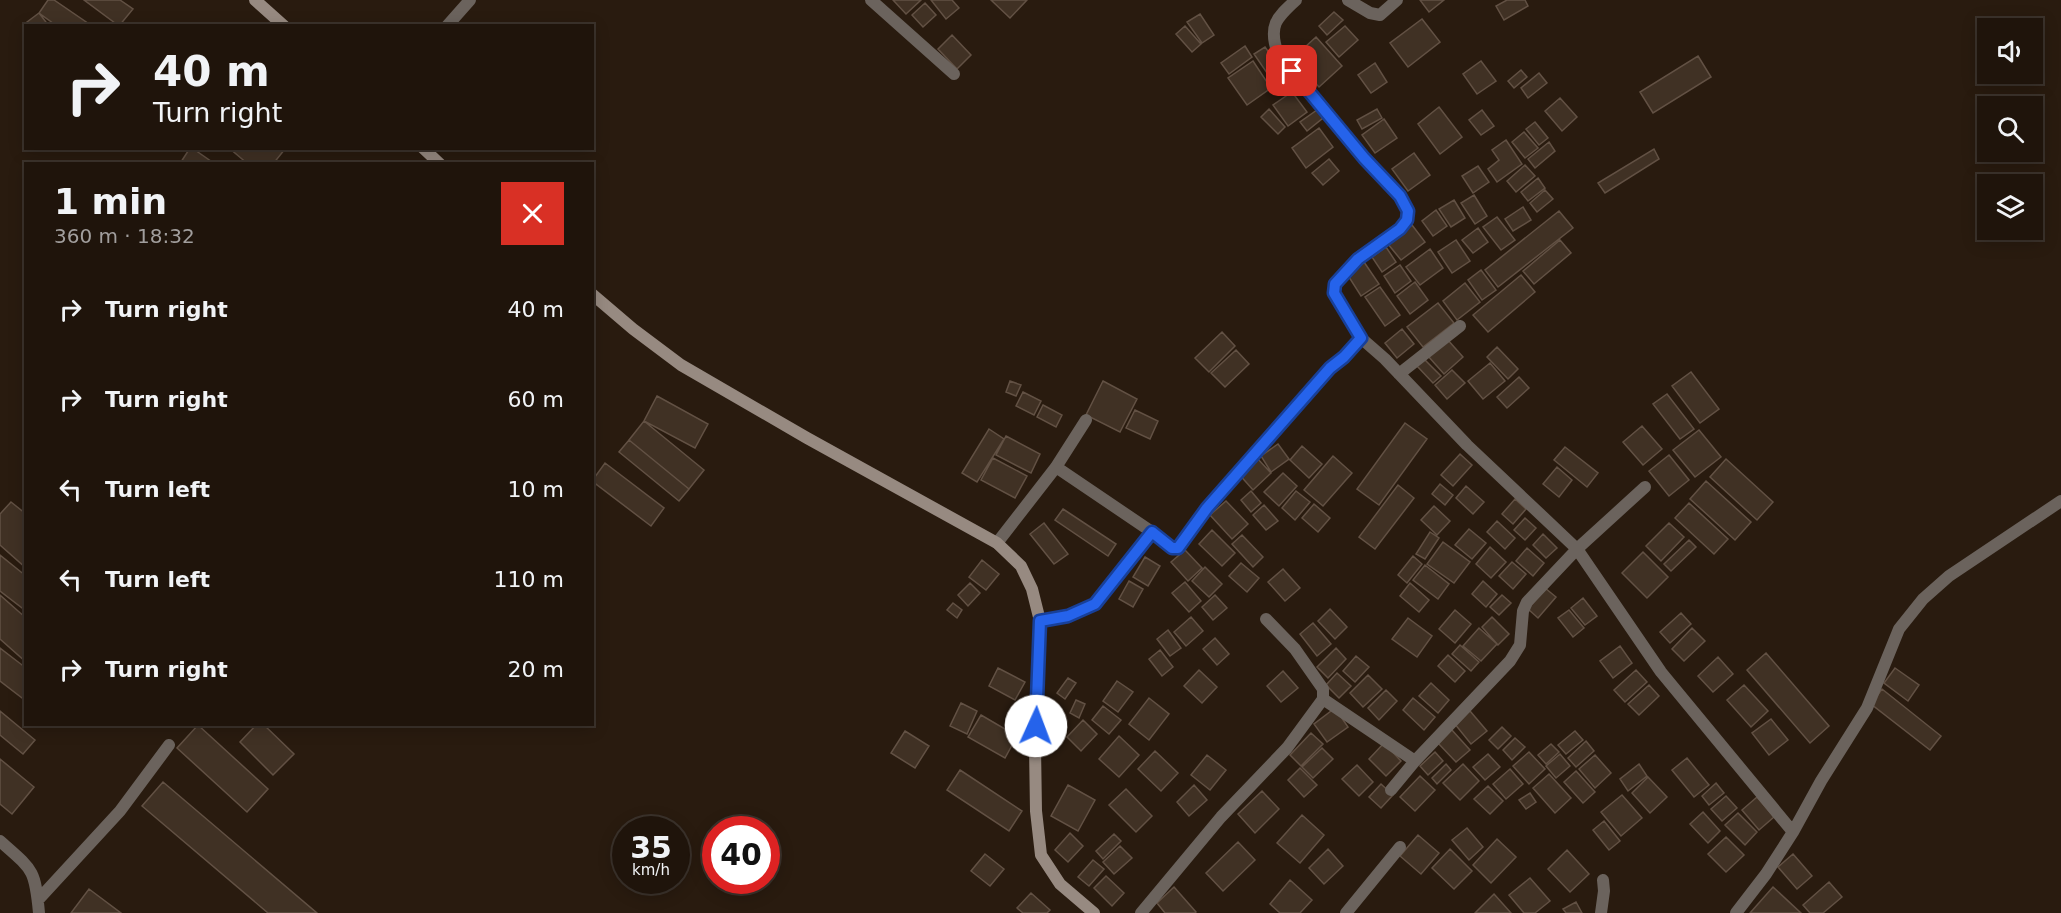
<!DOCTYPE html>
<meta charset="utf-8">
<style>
:root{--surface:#1f140b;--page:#2c2119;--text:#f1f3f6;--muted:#a19e9d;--line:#3c332c}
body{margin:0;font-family:"DejaVu Sans",sans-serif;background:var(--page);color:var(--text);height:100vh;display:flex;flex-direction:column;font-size:22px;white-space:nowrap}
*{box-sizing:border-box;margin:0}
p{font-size:20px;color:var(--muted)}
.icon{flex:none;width:33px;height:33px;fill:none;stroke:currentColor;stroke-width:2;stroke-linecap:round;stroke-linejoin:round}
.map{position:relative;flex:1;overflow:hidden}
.panel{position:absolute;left:24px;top:162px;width:570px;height:564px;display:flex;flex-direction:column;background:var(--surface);border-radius:0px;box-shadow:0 3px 15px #0003,0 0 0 2px var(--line)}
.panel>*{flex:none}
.top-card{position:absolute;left:24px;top:24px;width:570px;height:126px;border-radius:0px;box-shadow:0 3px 15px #0003,0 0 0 2px var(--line);background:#1f140b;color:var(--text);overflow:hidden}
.tools{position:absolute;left:1977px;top:18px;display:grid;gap:12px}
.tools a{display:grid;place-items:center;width:66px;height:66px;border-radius:0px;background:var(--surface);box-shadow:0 3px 15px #0003,0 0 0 2px var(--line);font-size:30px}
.speed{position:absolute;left:612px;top:816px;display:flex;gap:12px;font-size:30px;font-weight:700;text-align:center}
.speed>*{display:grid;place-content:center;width:78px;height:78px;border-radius:50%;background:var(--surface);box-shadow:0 3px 15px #0003,0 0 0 2px var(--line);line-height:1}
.speed small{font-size:15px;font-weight:400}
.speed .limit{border:9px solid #d22;background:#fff;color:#111}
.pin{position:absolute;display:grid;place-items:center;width:51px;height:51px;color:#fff;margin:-26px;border-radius:12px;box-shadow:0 3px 9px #0006}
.me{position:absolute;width:66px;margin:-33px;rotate:2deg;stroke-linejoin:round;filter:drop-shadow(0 0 4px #0008)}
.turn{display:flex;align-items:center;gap:21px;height:126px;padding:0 30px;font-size:27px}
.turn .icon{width:78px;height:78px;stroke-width:2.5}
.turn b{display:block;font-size:42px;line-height:51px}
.round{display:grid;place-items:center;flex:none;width:63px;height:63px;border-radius:0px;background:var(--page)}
.headline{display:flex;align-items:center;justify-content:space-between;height:102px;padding:0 30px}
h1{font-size:36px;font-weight:800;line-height:45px}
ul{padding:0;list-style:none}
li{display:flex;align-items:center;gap:18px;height:90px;padding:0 30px}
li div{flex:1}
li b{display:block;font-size:22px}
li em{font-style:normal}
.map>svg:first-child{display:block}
.building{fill:#403124;stroke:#625144;stroke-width:1.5}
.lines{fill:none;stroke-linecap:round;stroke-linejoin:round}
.street{stroke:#6b635d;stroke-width:12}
.secondary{stroke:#978a81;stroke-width:12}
.route-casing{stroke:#184099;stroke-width:15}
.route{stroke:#2563eb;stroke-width:10}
</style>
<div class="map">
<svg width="2061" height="913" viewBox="0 0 2061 913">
<rect width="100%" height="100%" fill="#291b0f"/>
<!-- building -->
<path class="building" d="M48,0H54L92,26H57L39,13Z
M84,0H120L133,9L119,26Z
M893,0H921L906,14Z
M931,0H952L959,8L946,19Z
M991,0H1027L1010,18Z
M1420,0H1444L1429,12Z
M1507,0H1525L1528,6L1504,20L1496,6Z
M925,3L936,15L923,27L912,15Z
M1334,12L1343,20L1327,35L1319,26Z
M39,13L49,26H26V28L23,25Z
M1200,14L1214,35L1202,43L1187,22Z
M1422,19L1440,42L1408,67L1390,43Z
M1185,26L1201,44L1192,52L1176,34Z
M1345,26L1358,40L1339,57L1326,42Z
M952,35L971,55L957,69L938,49Z
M1316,37L1342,66L1319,87L1293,58Z
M1245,46L1252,57L1229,74L1221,63Z
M1265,47L1278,65L1267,73L1254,54Z
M1698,56L1711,77L1653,113L1640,92Z
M1253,61L1271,88L1247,105L1228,78Z
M1481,61L1496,81L1477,94L1463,74Z
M1375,63L1387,82L1371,93L1358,75Z
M1521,70L1527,77L1514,88L1508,81Z
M1539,73L1547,83L1528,98L1521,88Z
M1292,92L1307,112L1288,126L1273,105Z
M1560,98L1577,117L1562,131L1545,111Z
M1439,107L1462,137L1440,154L1418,124Z
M1269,109L1285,127L1278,134L1261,117Z
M1377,109L1382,118L1362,129L1357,120Z
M1317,110L1323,118L1307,131L1300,122Z
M1482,110L1494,126L1481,135L1469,120Z
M1384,119L1397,138L1375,153L1362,135Z
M1535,122L1548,138L1539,145L1526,129Z
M1319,128L1333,147L1306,168L1292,148Z
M1524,132L1538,148L1525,158L1512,142Z
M1506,140L1522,164L1497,182L1488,169L1499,160L1492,150Z
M1549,142L1555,151L1535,168L1528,159Z
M190,148H192L215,164H183L181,162Z
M229,148H285V149L273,164H248Z
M1654,149L1659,159L1605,193L1598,183Z
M1414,153L1430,175L1408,191L1392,169Z
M1329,159L1339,171L1323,185L1312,173Z
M1525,165L1535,176L1516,192L1507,181Z
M1478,166L1489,182L1473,193L1462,176Z
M1538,178L1545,188L1528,201L1521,192Z
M1545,190L1553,199L1537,212L1530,203Z
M1474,195L1487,216L1475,224L1461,203Z
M1454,200L1465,218L1451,227L1439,209Z
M1523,207L1531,220L1513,231L1505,219Z
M1436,210L1447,226L1433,236L1422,221Z
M1559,211L1573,228L1498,287L1485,270Z
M1497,217L1515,240L1501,250L1483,227Z
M1412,225L1425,242L1401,260L1388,244Z
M1478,228L1488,242L1473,253L1462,240Z
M1456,240L1470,261L1452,273L1438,252Z
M1560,240L1571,253L1534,284L1523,271Z
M1386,247L1396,262L1382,272L1372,257Z
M1430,249L1443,268L1420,285L1406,267Z
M1364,262L1379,284L1361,296L1347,274Z
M1400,265L1411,281L1395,293L1384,276Z
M1481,270L1496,290L1482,300L1468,280Z
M1521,275L1535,292L1488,332L1473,315Z
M1415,282L1428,300L1410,314L1397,296Z
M1465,283L1480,302L1457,320L1443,301Z
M1380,287L1400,315L1385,326L1365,297Z
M1438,303L1454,323L1423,347L1407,327Z
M1402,329L1414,344L1397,358L1385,343Z
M1222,332L1235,346L1209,372L1195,358Z
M1447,339L1463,357L1444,374L1428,356Z
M1497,347L1518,369L1508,379L1487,357Z
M1236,350L1249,364L1225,387L1211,373Z
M1424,359L1441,376L1433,383L1417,366Z
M1490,363L1505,381L1483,399L1468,381Z
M1452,370L1465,383L1447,399L1435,385Z
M1691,372L1719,409L1700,423L1672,386Z
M1519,377L1529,388L1507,408L1497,397Z
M1010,381L1021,385L1016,396L1006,392Z
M1103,381L1137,399L1120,432L1086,415Z
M1023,392L1041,401L1034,415L1016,406Z
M1667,394L1694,429L1680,439L1653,404Z
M657,396L708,424L695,448L644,421Z
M1043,405L1062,415L1056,427L1037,417Z
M1135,410L1158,421L1150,439L1126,428Z
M644,421L704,470L689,489L629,440Z
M1405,423L1427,439L1379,505L1357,489Z
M1642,426L1662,449L1643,465L1623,442Z
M989,429L1004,439L977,482L962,473Z
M1699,430L1721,457L1695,477L1673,450Z
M1006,436L1040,454L1031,473L996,455Z
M629,440L689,489L679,501L619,452Z
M1278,444L1289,459L1271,472L1261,456Z
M1302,446L1322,464L1309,478L1290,460Z
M1565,447L1598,473L1587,487L1554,460Z
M1460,454L1472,465L1453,486L1441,475Z
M1669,455L1689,480L1669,496L1649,471Z
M1333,456L1352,473L1323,506L1304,490Z
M1256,457L1271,473L1253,490L1238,473Z
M993,458L1027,476L1015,498L981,480Z
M1726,459L1773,502L1757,520L1710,477Z
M605,463L664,508L651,526L592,481Z
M1557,467L1572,480L1559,497L1543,484Z
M1283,473L1297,486L1279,506L1264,492Z
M1706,481L1751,522L1735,540L1690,499Z
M1440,484L1453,495L1445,505L1432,494Z
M1398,485L1414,498L1375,549L1359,537Z
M1466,486L1484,502L1473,514L1456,498Z
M1251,491L1261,503L1251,512L1241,500Z
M1296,491L1310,502L1295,520L1282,508Z
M1515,499L1526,509L1513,524L1502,514Z
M1226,501L1248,524L1232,539L1210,515Z
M11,502L26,514V568L0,545V514Z
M1689,503L1728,539L1714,554L1675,518Z
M1314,504L1330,518L1318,532L1302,518Z
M1264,505L1278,521L1266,530L1253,515Z
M1434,506L1450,521L1437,535L1421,520Z
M1063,509L1116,544L1108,556L1055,520Z
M1525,518L1536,528L1525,540L1514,530Z
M1497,521L1515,538L1505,549L1487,532Z
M1044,523L1068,554L1054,564L1030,534Z
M1669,523L1684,537L1661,561L1646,546Z
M1469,529L1486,543L1472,559L1455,545Z
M1212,530L1235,553L1222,566L1199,544Z
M1430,532L1439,538L1425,559L1416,554Z
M1543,534L1557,548L1546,558L1533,545Z
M1242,535L1263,557L1253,567L1232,544Z
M1689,540L1696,547L1671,571L1664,564Z
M1443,542L1470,562L1454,583L1427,564Z
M1490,547L1506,562L1491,578L1476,564Z
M1527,548L1544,563L1533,576L1516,561Z
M1185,550L1202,568L1188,581L1171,562Z
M1643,552L1668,577L1647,598L1622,573Z
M0,555L26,576V611L0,591Z
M1413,556L1422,564L1407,583L1398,575Z
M1145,557L1160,566L1148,586L1133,577Z
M982,560L999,574L986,590L969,577Z
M1512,562L1526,574L1513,589L1499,576Z
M1241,563L1259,578L1247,592L1229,576Z
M1425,565L1449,584L1438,599L1413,580Z
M1205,567L1222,584L1209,597L1192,581Z
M1283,569L1300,588L1285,601L1268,582Z
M1129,581L1143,589L1133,607L1119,599Z
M1483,581L1497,594L1486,607L1472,594Z
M1185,582L1201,601L1189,612L1172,593Z
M970,583L980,593L968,606L958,595Z
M1410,583L1429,600L1419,612L1400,596Z
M1545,588L1556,597L1538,618L1528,609Z
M0,595L26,618V662L0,639Z
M1215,595L1227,608L1213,620L1202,607Z
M1502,595L1511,603L1499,615L1490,607Z
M1583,598L1597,616L1585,625L1571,608Z
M953,603L962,610L957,618L947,610Z
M1330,609L1347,627L1335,639L1318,621Z
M1455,610L1471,624L1455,643L1439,629Z
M1569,610L1584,628L1573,637L1558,618Z
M1681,613L1691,624L1670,643L1660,632Z
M1191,617L1203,631L1186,646L1174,632Z
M1492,617L1509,634L1498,645L1482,627Z
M1408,618L1432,636L1417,657L1392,639Z
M1313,623L1331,644L1317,656L1300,634Z
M1479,628L1497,644L1481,661L1463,646Z
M1692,628L1705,641L1684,661L1672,649Z
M1168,630L1181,648L1170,656L1157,639Z
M1215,638L1229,654L1217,665L1203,649Z
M1460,645L1479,662L1471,671L1452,654Z
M1620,646L1632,663L1613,678L1600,661Z
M0,648L26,668V701L0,681Z
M1336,648L1346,659L1328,678L1317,667Z
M1160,650L1173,667L1162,676L1149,659Z
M1766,653L1829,726L1810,743L1747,670Z
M1448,655L1465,671L1455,682L1438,666Z
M1356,656L1369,667L1355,682L1343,671Z
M1718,657L1733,674L1713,692L1698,676Z
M998,668L1025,682L1015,700L989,686Z
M1895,668L1919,685L1908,701L1884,683Z
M1199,670L1217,687L1202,703L1184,686Z
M1636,670L1647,682L1625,702L1614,690Z
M1283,671L1298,688L1281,702L1267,686Z
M1337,673L1351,686L1339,698L1326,685Z
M1368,675L1382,689L1363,707L1350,693Z
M1068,678L1076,683L1065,699L1057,693Z
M1117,681L1133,692L1118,712L1103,701Z
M1431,683L1449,700L1438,713L1419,696Z
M1649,685L1659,696L1639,715L1628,704Z
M1744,685L1768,711L1751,727L1727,700Z
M1882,689L1941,736L1930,750L1871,704Z
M1386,690L1397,701L1379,720L1368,708Z
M1149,698L1169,714L1149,740L1129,724Z
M1413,698L1435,717L1424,730L1403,710Z
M1076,700L1085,704L1079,718L1070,713Z
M961,703L977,711L967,734L950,726Z
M1103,706L1121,720L1109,734L1092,720Z
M1335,708L1348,727L1327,742L1314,724Z
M0,711L35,740L23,754L0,735Z
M1470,711L1487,731L1471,744L1454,723Z
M981,715L1017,736L1005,758L968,737Z
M1771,719L1788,740L1769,755L1752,733Z
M1083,720L1097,734L1081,751L1067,737Z
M257,724H263L294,754L273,775L240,742Z
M198,725L268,789L247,812L177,748Z
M1502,727L1511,736L1498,749L1489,740Z
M1451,729L1470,750L1456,762L1437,742Z
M905,731L929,746L915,768L891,753Z
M1575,731L1583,740L1566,754L1558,745Z
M1311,733L1323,744L1301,766L1290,755Z
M1119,736L1139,755L1119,777L1099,759Z
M1515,738L1525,747L1512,760L1503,750Z
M1586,741L1594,751L1576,767L1568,758Z
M1384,743L1401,761L1386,776L1369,759Z
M1551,744L1559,752L1546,764L1538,755Z
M1322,748L1333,759L1313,778L1302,767Z
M1155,751L1178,773L1161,791L1138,769Z
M1435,752L1443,761L1428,775L1420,766Z
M1529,752L1545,769L1529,784L1513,766Z
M1488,754L1500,767L1485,780L1473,767Z
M1560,754L1570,766L1556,778L1546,766Z
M1207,755L1226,770L1210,790L1191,775Z
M1595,755L1611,773L1595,788L1579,769Z
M1687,758L1709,785L1694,797L1672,770Z
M0,759L34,787L12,814L0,804Z
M1446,764L1451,770L1437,784L1432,778Z
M1463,764L1479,781L1460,800L1443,783Z
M1639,764L1647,776L1628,791L1620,779Z
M1357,765L1373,782L1359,796L1342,779Z
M1300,768L1317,785L1304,797L1288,780Z
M1510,769L1523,784L1506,799L1493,784Z
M960,770L1022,811L1009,831L947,790Z
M1576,771L1595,792L1583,803L1564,782Z
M1549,774L1571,798L1555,813L1533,788Z
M1420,776L1435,790L1415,811L1400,797Z
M1648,777L1667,797L1650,813L1632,793Z
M163,782L317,913H268L142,806Z
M1716,783L1724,793L1709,805L1702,796Z
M1381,784L1393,795L1381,808L1369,797Z
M1068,785L1095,800L1078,831L1051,816Z
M1194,785L1207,800L1189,816L1177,802Z
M1488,786L1503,801L1490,814L1474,799Z
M1126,789L1152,816L1136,832L1109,805Z
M1262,791L1279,809L1255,833L1238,814Z
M1530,793L1536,802L1526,809L1519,800Z
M1622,795L1642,818L1621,836L1601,812Z
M1726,796L1737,808L1722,821L1711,809Z
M1757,797L1774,817L1759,830L1742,810Z
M1703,812L1720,831L1708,843L1690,824Z
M1738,813L1757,832L1745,845L1725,825Z
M1302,815L1324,835L1300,863L1277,843Z
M1604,821L1620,841L1609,850L1593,830Z
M1467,828L1483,847L1469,860L1452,840Z
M1070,833L1083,846L1068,862L1055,850Z
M1114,834L1121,841L1103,859L1096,851Z
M1418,835L1439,853L1421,874L1400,856Z
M1726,837L1744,855L1726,872L1708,854Z
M1497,839L1516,857L1491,883L1473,865Z
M1238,842L1255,860L1223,891L1206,873Z
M1120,846L1132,858L1114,874L1103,862Z
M1328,849L1343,866L1324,884L1309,868Z
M1450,849L1472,871L1454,889L1432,868Z
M1567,850L1589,874L1570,892L1548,869Z
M985,854L1004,869L990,886L971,871Z
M1793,854L1812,876L1797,889L1778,867Z
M1093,860L1104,869L1089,886L1078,877Z
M1106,876L1124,893L1112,906L1094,888Z
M1530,878L1550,901L1535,913H1524L1509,895Z
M1290,880L1312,900L1300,913H1280L1270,904Z
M1829,882L1842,897L1823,913H1810L1803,905Z
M1174,887L1196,912L1195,913H1165L1157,903Z
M1773,887L1801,913H1750Z
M89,889L121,913H71Z
M1031,893L1050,910L1047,913H1023L1017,908Z
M1494,894L1511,913H1475Z
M1576,902L1582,913H1566L1563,909Z"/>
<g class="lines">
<!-- street -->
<path class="street" d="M871,0L954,74
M1296,0C1276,18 1268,26 1278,54L1364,158L1400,196L1408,211V220L1400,229L1358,259L1335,284L1334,293L1361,338
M1348,0L1370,13L1380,15L1397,0
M447,26L470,0
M1399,374L1460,326
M1056,467L1152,532
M997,543L1056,467L1086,420
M1040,621L1068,616L1096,604L1152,532L1172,548H1178L1207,508L1330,368L1344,357L1361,338L1385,359L1467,445L1577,549L1661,672L1793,832
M1323,699L1415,761
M1391,790L1415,761L1510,661L1520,645L1523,611L1527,602L1577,549L1645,487
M0,841C33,870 35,869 39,913
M38,900L120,811L169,745
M1141,913L1221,817L1287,748L1323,699V689L1295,649L1266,619
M1346,913L1400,847
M1601,913L1604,891L1603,880
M1736,913L1766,874L1793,832L1821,781L1867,708L1899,629L1923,599L1949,576L2061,501"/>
<!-- secondary -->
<path class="secondary" d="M255,0L284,26
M423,148L440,164
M592,294L633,329L681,365L807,438L997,543L1021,566L1032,589L1040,621L1035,747L1036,811L1041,855L1060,884L1094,913"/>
</g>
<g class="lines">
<!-- route casing -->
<g class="route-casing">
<path id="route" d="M1036,726L1040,621L1068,616L1095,604L1152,532L1172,548H1178L1207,508L1330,368L1344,357L1361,338L1334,293L1335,284L1358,259L1400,229L1407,220L1408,211L1400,196L1364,158L1292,71"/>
</g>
<!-- route -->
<use href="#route" class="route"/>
</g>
</svg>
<div class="tools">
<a><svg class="icon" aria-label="sound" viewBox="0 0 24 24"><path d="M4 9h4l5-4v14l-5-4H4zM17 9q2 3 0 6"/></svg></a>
<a><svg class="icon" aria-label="search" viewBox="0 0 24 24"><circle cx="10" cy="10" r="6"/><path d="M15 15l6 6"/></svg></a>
<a><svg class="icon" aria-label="layers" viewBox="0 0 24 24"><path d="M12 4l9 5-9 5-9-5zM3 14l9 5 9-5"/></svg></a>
</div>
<div class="speed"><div>35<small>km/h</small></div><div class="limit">40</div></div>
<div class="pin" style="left:1292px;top:71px;background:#d93025"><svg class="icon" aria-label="arrive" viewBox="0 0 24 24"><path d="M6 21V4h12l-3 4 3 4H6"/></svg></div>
<svg class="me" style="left:1036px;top:726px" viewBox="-20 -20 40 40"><circle r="19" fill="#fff"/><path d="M0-13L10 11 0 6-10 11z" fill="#2563eb"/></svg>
<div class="top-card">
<div class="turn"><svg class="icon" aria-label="right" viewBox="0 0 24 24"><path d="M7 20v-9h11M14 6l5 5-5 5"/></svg><div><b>40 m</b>Turn right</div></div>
</div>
<section class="panel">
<div class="headline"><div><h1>1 min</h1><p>360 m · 18:32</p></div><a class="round" style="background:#d93025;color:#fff"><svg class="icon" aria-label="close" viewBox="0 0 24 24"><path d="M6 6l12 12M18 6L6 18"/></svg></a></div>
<ul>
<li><svg class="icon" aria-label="right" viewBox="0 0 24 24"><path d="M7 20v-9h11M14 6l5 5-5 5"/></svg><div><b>Turn right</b></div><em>40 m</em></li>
<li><svg class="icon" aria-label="right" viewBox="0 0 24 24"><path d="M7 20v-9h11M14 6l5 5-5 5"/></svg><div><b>Turn right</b></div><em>60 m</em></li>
<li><svg class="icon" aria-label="left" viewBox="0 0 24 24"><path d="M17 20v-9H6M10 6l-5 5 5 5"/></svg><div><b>Turn left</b></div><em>10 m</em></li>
<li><svg class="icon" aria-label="left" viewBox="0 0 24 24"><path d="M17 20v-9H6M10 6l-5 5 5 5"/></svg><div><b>Turn left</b></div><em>110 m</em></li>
<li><svg class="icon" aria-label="right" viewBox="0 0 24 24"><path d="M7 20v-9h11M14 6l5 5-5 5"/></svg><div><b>Turn right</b></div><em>20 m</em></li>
</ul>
</section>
</div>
